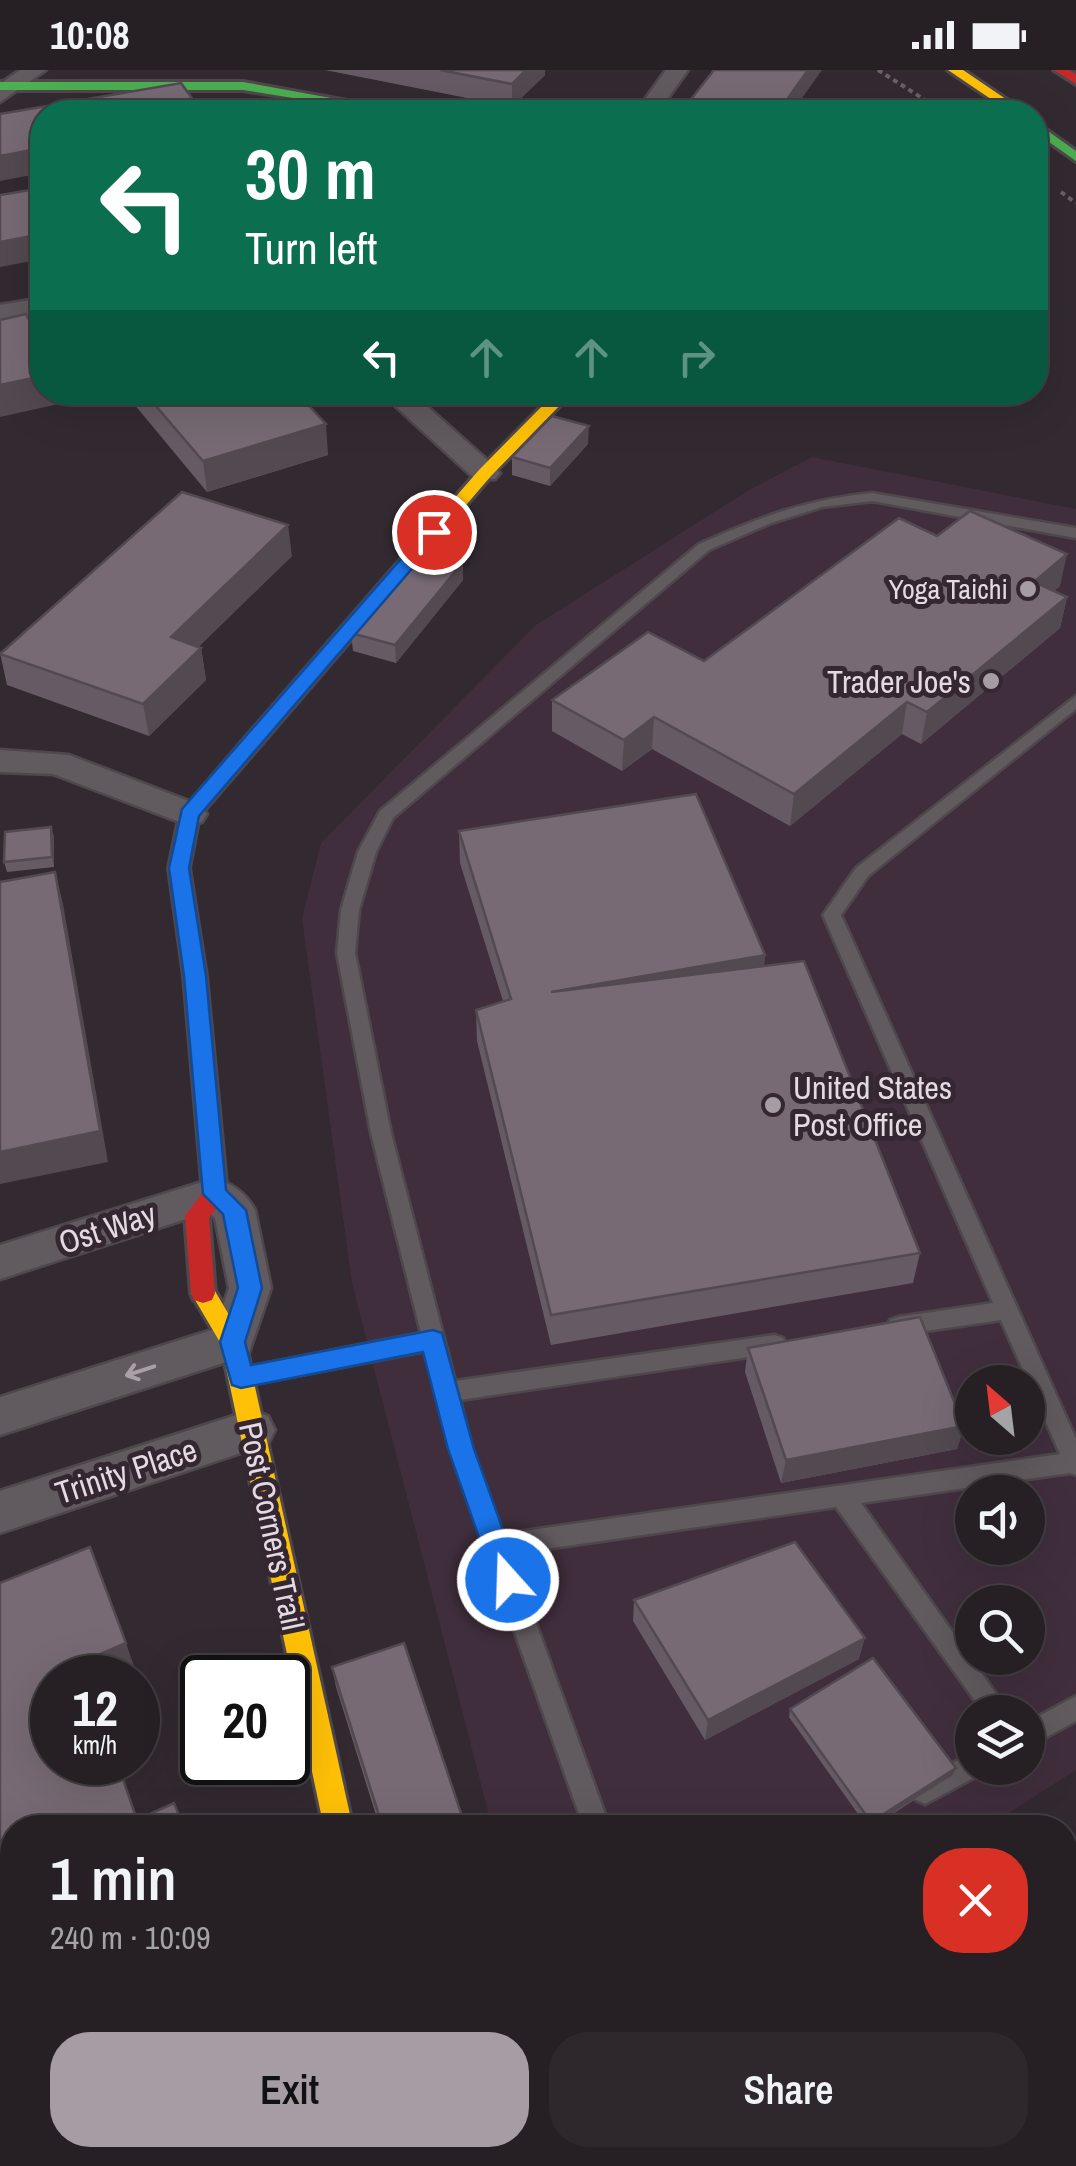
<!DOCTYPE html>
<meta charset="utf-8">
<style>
:root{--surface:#262024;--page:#2e282c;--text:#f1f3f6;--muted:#a4a3a6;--line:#423e41;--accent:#a69ca4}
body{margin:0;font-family:"Archivo Narrow",sans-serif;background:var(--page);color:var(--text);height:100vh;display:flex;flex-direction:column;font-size:38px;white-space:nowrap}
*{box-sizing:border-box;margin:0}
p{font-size:32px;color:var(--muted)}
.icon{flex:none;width:55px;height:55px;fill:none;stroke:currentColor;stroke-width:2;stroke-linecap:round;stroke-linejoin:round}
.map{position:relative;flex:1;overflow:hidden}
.sheet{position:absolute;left:0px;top:1745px;width:1078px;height:352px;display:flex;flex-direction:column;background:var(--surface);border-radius:40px 40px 0 0;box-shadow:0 10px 40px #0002,0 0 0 2px var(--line)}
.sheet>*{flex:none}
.banner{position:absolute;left:30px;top:30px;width:1018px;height:305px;border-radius:40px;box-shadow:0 10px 40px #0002,0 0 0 2px var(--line);background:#0b6e4f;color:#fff;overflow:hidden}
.needle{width:65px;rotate:332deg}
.buttons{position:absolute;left:955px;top:1295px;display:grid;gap:20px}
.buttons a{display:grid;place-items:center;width:90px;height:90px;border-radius:50%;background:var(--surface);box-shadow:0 10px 40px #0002,0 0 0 2px var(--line);font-size:50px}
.speed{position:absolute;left:30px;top:1585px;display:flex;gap:20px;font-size:50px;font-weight:700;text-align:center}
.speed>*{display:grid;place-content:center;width:130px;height:130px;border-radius:50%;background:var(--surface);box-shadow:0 10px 40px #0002,0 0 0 2px var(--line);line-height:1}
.speed small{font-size:25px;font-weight:400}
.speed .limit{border:5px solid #111;border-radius:15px;background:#fff;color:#111}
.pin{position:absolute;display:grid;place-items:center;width:85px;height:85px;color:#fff;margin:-42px;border:5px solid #fff;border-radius:50%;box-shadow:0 2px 10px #0007}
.me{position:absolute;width:110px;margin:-55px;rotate:340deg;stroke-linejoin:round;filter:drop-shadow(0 0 8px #0008)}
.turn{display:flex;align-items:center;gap:35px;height:210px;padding:0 50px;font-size:45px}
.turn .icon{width:130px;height:130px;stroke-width:2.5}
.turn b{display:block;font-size:70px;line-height:85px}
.lanes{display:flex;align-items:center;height:95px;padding:0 50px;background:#0003;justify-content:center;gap:50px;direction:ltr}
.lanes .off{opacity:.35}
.round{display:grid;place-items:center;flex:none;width:105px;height:105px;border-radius:40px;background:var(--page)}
.overview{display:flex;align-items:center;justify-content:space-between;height:170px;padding:0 50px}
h1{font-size:60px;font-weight:600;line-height:75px}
.action{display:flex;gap:20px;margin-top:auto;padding:20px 50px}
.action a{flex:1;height:115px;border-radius:40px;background:var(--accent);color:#111;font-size:40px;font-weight:600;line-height:115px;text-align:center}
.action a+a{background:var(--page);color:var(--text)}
.status{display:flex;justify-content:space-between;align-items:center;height:70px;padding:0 50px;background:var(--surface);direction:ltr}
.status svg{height:28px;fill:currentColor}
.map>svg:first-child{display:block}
.built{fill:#402e3c;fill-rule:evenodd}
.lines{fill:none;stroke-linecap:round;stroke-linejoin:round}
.lane-casing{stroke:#4e474c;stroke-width:5}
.street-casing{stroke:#4e474c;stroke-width:5}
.fast-casing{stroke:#4e474c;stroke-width:6}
.slow-casing{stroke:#4e474c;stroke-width:6}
.jam-casing{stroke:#4e474c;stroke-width:6}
.path{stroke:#666165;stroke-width:4;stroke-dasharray:5 4;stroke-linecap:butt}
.lane{fill:#615a5f;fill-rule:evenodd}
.street{fill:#615a5f;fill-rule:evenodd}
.fast{fill:#4caf50;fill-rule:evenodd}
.slow{fill:#ffc107;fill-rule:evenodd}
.jam{fill:#c62828;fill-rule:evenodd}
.wall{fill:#665b64}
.shaded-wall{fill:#534a51}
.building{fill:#776a74;stroke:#534a51;stroke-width:2.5}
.oneway{stroke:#a9a0a7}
.route{fill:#1a73e8;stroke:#114b97;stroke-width:2.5}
.poi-dot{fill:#a69ca4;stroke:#352732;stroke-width:4}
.labels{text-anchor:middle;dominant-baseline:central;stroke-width:10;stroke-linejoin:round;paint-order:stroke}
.far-poi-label{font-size:28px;fill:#e4dae2;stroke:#352732;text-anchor:end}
.poi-label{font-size:32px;fill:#e4dae2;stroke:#352732;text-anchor:end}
.street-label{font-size:32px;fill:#e4dae2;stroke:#352732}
</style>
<div class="status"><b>10:08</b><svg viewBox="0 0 49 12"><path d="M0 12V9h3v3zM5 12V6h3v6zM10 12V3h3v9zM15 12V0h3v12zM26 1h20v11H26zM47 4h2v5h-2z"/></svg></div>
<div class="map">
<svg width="1076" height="2096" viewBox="0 0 1076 2096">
<rect width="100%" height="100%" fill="#322a30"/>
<!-- built -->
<path class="built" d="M812,387L1076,439V1700L987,1757H492L352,1213L302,848L321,773L536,555L749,420ZM972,1312H1028V1368H972ZM972,1422H1028V1478H972ZM972,1532H1028V1588H972ZM972,1642H1028V1698H972Z"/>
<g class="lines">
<!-- lane casing -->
<g class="lane-casing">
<path id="lane" d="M872,423L1076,458V468L872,431L822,437L771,453L709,480L393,748L376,782L359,840L355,883L391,1063L455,1311L775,1265L783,1268L786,1274L783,1280L775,1283L460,1330L472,1379L503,1464L1060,1384L1001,1250L898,1265L890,1262L887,1256L890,1250L898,1247L993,1233L823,845L856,798L1076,626V639L868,806L841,845L1076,1369V1405L1070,1403L861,1433L1009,1642H983L836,1437L511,1484L610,1758H584L450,1379L425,1281L243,1316L235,1314L232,1307L235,1300L243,1298L421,1263L371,1063L337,883L341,840L358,782L380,741L699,474C761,447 803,430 872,423Z
M1076,1626V1651L1028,1677V1652Z
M972,1683V1698H984L981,1704L925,1734L916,1730L912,1721L916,1712Z"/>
</g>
<!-- street casing -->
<g class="street-casing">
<path id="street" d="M20,0H46L0,32V14Z
M666,0H688L658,42H636Z
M42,228V244L0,251V235Z
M380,322H411L495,397L500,403L495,409H475Z
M0,680L69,685L202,736L207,744L202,752L190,756L53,704L0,702Z
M215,1108C233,1114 246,1123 255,1140L271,1218L248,1285L0,1365V1327L215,1259L229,1218L215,1148L208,1142L0,1209V1175Z
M252,1340L268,1346L275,1360L268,1374L0,1463V1421Z
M12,2073V2085H77L72,2096H0Z"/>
</g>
<!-- fast casing -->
<g class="fast-casing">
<path id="fast" d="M0,12H243L408,42H380L243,20H0Z
M1035,52L1076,81V91L1035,62Z
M1076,1869V1902L1065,1906V1873Z"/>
</g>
<!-- slow casing -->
<g class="slow-casing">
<path id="slow" d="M948,0H963L1025,42H1010Z
M556,322H573L491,406L268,666H254V658L479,400Z
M203,1213L212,1216L245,1272L353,1758H324L221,1274L191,1223L194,1216Z
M705,2085H752L748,2096H701Z"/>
</g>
<!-- jam casing -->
<g class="jam-casing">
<path id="jam" d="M1054,0H1069L1076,4V14Z
M261,656L270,662L268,666L199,746L189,798L206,906L227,1124L209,1148L215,1223L212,1230L203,1233L194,1230L191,1223L185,1146L203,1122L184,906L169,798L180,744L254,658Z"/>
</g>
<!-- path -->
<path class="path" d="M878,0L944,42
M1061,122L1076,133"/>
<!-- lane -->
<use href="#lane" class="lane"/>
<!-- street -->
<use href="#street" class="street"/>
<!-- fast -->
<use href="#fast" class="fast"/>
<!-- slow -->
<use href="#slow" class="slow"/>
<!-- jam -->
<use href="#jam" class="jam"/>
</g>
<!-- wall -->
<path class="wall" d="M325,0H545V5L512,37Z
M124,322H296L328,385L207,422Z
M516,322H538L533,327Z
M588,374L550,416L512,405V387Z
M937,466L1060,516L1054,521L1067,527L1060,558L921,674L902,664L790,756L652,679L622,701L552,661V630L704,591Z
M292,486L198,577L201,578L206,610L149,666L7,615L0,583Z
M463,510L396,593L353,581L351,563Z
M459,761L765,885L764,896L920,1183L913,1213L551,1275L477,971L476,940L503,931L460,793Z
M54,766V797L7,802L4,792Z
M748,1278L964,1356L957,1379L781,1413L745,1302Z
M634,1530L859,1589L705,1670L633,1551Z
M332,1597L466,1758H380L336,1617Z
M790,1639L956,1698L953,1705L871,1758H868L789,1647Z"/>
<!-- shaded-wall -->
<path class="shaded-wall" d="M526,0H545V5L512,37V14Z
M808,0H822L792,42H778Z
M42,78V103L0,111V86Z
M42,164V189L0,197V172Z
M42,306V322H61L63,333L0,347V315Z
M326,354L328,385L207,422L203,391Z
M589,356L588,374L550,416V398Z
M288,455L292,486L176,599L171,567Z
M1067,484L1060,516L1027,543L1034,512Z
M463,492V510L396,593L395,575Z
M1067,527L1060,558L921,674L927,642Z
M201,578L206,610L149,666L143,634Z
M907,632L902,664L790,756L794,724Z
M654,647L652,679L622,701L624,670Z
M51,757L54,766V797L52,787Z
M55,802L63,834L108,1092L0,1114V1082Z
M765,885L761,916L551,922Z
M964,1356L957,1379L781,1413L786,1390Z
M865,1568L859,1589L705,1670L708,1650Z
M126,1573L135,1599L115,1608H88L82,1592Z
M956,1698L953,1705L869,1758L871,1752Z
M12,1935V1960L0,1966V1940Z"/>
<!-- building -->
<path class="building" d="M440,0H526L512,14Z
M714,0H808L778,42H681Z
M181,13L202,42H42V78L0,86V44Z
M42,118V164L0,172V125Z
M26,244L42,275V306L0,315V250Z
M144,322H296L326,354L203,391Z
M552,346L589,356L550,398L512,387Z
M182,422L288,455L171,567L201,578L143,634L0,584Z
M970,441L1067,484L1034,512L1067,527L927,642L907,632L794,724L654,647L624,670L552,630L648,562L704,591L899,448L937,466Z
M423,480L463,492L395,575L351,563Z
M696,724L765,885L551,922L804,891L920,1183L551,1245L476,940L511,929L459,761Z
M51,757L52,787L4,792L5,762Z
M55,802L100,1061L0,1082V812Z
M920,1247L964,1356L786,1390L748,1278Z
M795,1472L865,1568L708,1650L634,1530Z
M90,1477L126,1573L82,1592L88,1608H52V1692H117L137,1750L174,1733L184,1758H12V1935L0,1940V1513Z
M404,1573L466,1758H383L332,1597Z
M873,1588L956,1698L871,1752L790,1639Z"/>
<!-- one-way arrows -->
<defs><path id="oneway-shaft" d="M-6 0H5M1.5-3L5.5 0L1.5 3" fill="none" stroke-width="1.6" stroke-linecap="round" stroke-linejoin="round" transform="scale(2.5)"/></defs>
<use class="oneway" href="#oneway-shaft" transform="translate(140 1301) rotate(162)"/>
<!-- route -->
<path class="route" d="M434,457L440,458V466L199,746L189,798L206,906L226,1120L246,1140L262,1218L245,1272L251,1295L433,1260L442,1263L474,1379L521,1510L517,1519L508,1522L498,1519L494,1510L448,1379L423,1282L241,1318L232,1315L220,1272L238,1218L223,1144L203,1124L184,906L169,798L182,739L428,458Z"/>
<!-- markers -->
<g class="poi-dot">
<circle cx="1028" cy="519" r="10"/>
<circle cx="991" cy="611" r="10"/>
<circle cx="773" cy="1035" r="10"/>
</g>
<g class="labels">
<!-- far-poi labels -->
<g class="far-poi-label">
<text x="1008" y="519">Yoga Taichi</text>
</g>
<!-- poi labels -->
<g class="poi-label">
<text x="971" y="611">Trader Joe's</text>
<text x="793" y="1017" text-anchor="start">United States<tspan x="793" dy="37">Post Office</tspan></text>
</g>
<!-- street labels -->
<g class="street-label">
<text transform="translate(107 1158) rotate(-18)">Ost Way</text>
<text transform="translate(126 1401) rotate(-18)">Trinity Place</text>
<text transform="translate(272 1456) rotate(78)">Post Corners Trail</text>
</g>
</g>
</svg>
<div class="buttons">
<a><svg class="needle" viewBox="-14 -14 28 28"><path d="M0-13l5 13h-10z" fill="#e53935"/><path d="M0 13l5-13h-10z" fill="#a4a3a6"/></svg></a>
<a><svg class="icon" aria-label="sound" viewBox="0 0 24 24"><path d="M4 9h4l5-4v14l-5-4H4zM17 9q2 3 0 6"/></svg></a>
<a><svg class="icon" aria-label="search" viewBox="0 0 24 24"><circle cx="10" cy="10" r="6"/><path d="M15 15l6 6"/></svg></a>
<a><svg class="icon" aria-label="layers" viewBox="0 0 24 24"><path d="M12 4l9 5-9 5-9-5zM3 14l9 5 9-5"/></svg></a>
</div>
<div class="speed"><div>12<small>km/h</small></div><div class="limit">20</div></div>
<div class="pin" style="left:434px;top:462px;background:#d93025"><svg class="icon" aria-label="arrive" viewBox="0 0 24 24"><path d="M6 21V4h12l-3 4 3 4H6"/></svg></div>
<svg class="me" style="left:508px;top:1510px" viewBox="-20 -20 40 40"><circle r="17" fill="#1a73e8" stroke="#fff" stroke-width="3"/><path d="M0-11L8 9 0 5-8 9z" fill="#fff"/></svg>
<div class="banner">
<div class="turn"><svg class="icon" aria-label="left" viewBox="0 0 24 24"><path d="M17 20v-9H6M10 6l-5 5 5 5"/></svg><div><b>30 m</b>Turn left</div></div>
<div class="lanes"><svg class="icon" aria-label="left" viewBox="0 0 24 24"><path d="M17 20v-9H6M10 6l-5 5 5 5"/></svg><svg class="icon off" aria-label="ahead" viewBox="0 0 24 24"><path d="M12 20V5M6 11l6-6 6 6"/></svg><svg class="icon off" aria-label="ahead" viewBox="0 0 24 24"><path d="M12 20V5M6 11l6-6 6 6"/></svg><svg class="icon off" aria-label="right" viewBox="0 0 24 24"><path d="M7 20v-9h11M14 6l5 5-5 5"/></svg></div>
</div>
<section class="sheet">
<div class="overview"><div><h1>1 min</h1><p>240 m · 10:09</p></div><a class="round" style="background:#d93025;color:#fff"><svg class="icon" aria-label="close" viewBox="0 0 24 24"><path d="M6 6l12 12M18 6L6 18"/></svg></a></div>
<div class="action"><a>Exit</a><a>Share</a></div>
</section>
</div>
